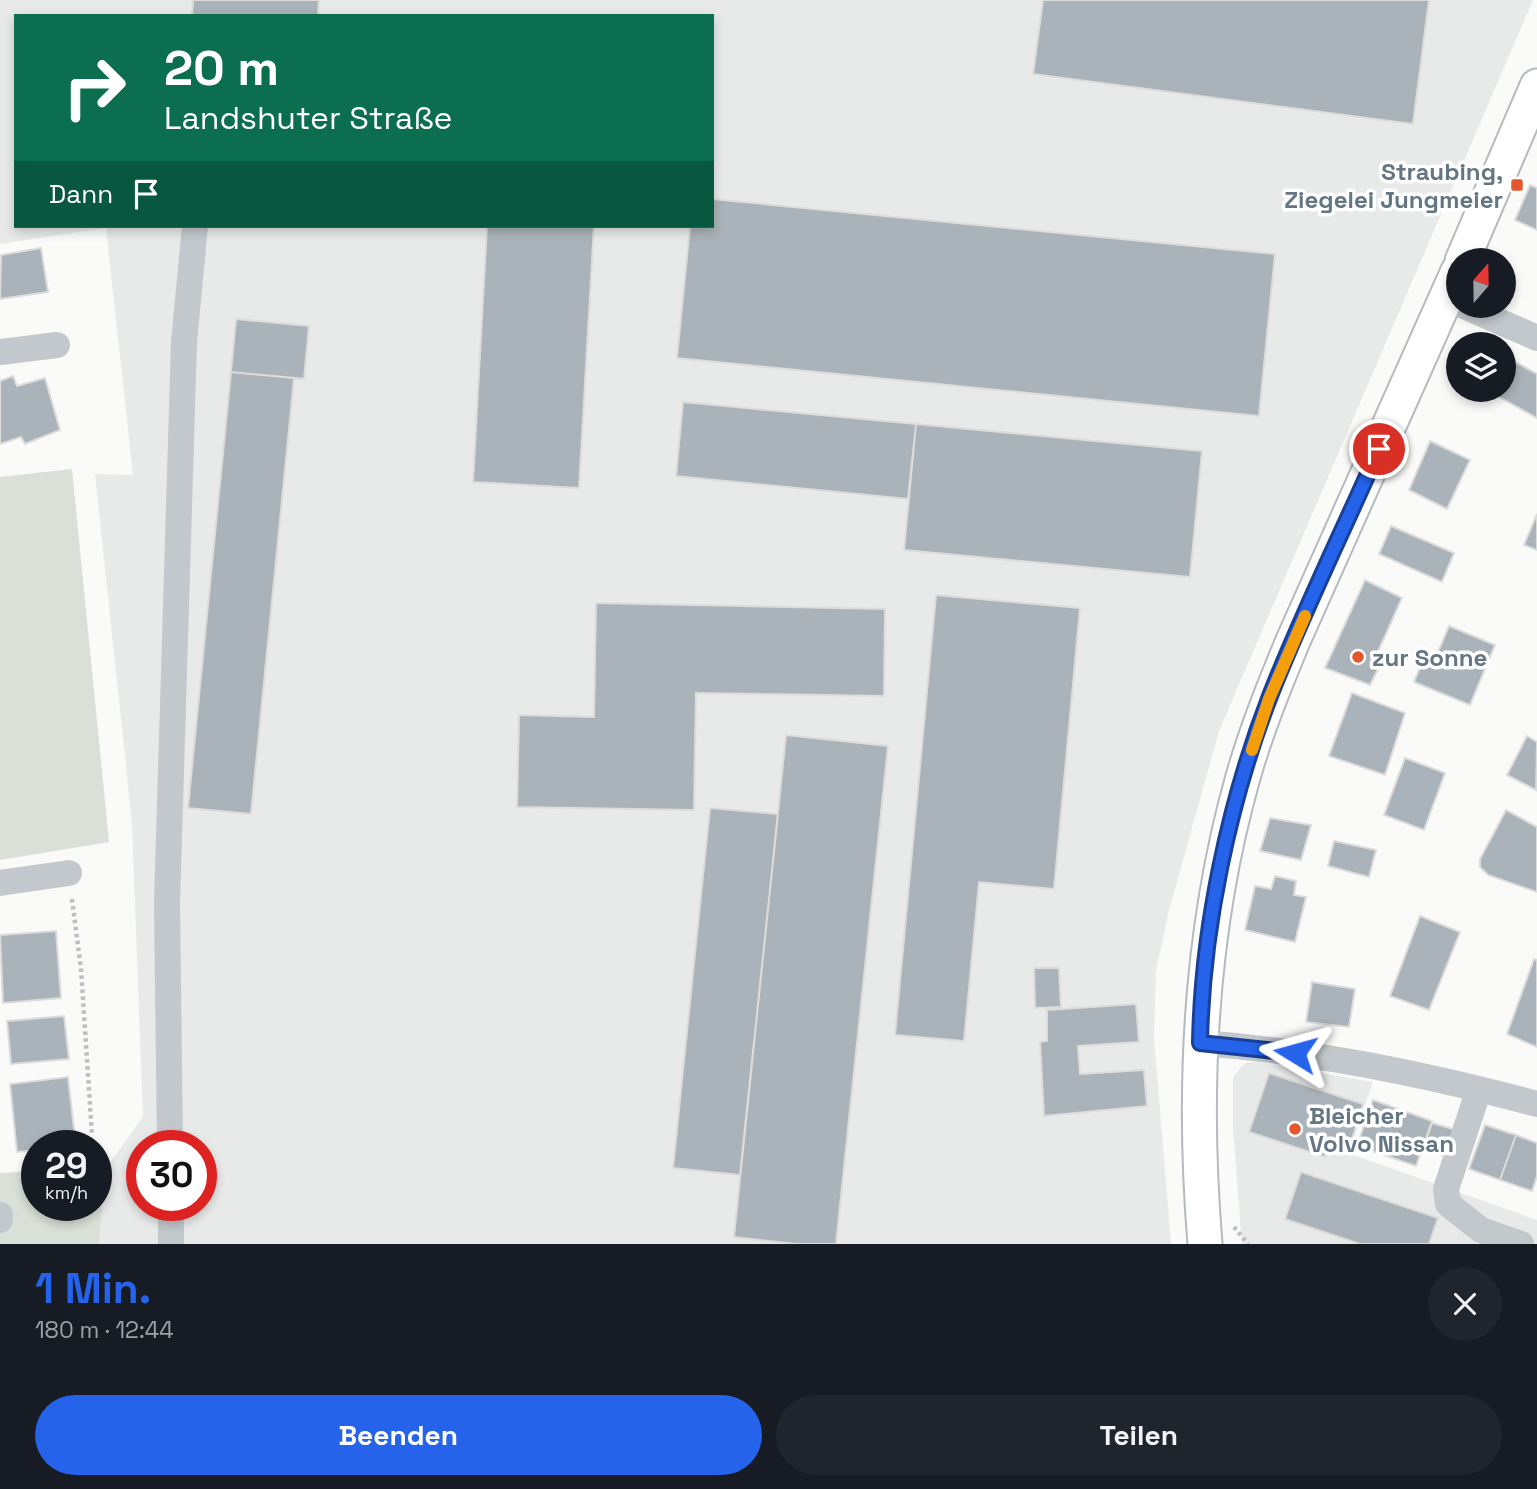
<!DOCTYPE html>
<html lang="de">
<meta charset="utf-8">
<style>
:root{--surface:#171b24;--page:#20242c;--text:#f1f3f6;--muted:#9ea1a6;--accent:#2563eb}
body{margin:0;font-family:"Space Grotesk",sans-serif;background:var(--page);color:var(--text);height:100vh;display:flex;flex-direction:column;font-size:26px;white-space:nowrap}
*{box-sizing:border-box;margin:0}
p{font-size:23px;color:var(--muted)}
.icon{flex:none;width:38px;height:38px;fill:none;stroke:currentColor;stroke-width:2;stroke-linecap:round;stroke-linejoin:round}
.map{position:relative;height:1244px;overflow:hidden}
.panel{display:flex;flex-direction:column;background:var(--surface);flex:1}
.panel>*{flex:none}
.banner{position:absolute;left:14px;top:14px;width:700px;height:214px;border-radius:0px;box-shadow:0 4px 10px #0003;background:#0b6e4f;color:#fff;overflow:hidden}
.needle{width:46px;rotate:20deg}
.tools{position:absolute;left:1446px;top:248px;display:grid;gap:14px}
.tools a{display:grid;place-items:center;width:70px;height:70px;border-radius:50%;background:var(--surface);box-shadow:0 4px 10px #0003;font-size:35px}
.speed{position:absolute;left:21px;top:1130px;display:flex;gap:14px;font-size:35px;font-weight:700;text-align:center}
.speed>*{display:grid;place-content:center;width:91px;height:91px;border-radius:50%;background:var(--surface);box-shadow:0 4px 10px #0003;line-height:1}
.speed small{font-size:18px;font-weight:400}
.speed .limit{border:10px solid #d22;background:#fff;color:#111}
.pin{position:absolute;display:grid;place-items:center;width:60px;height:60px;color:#fff;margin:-30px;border:4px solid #fff;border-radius:50%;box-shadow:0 2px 7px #0007}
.me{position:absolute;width:77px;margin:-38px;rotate:278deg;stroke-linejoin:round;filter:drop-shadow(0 0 5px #0008)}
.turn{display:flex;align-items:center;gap:24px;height:147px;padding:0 35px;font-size:32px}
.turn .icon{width:91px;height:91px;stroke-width:2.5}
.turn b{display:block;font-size:49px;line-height:60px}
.then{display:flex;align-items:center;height:66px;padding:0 35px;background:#0003;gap:14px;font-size:26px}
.round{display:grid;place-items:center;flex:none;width:74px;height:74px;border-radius:37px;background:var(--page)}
.overview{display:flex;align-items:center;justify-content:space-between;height:119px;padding:0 35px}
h1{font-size:42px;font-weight:800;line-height:52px;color:var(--accent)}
.button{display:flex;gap:14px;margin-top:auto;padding:14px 35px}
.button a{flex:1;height:80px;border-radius:42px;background:var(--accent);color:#fff;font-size:28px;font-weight:800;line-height:80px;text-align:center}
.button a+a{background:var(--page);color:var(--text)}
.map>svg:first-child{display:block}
.built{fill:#e8e9e9;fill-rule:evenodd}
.green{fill:#dadfd7}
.building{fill:#aab3b9;stroke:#dcdcda;stroke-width:2}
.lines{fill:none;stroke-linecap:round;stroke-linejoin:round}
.major-casing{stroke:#b5babe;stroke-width:37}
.path{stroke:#bbbfc2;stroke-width:4.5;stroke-dasharray:3.5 3.5;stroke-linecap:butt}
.minor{stroke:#c3c8cc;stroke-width:26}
.major{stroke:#fff;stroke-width:33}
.route-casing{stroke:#184099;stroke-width:18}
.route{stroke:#2563eb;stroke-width:12}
.slow{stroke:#f59e0b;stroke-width:12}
.poi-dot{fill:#e4572e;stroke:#fff;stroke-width:2.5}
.labels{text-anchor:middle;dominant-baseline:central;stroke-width:7;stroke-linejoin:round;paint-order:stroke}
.poi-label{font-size:24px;font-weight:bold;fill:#657683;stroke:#fff;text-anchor:start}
</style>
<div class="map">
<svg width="1537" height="1244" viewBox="0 0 1537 1244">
<rect width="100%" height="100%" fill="#fafaf8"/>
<!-- built -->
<path class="built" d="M0,0H1533L1219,731L1168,914L1156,971L1154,1037L1171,1244H99L106,1168L143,1117L132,823L95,474L133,475L106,228L0,244ZM16,16H712V226H16ZM142,1146H201V1206H142Z
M1256,1062L1373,1082L1348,1153L1537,1220V1244H1242L1233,1127V1077L1245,1063Z"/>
<!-- green -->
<path class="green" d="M72,469L109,842L0,860V477Z
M96,1168H106L99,1244H0V1173L37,1171V1206H96Z"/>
<!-- building -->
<path class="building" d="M193,0H319L318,16H192Z
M1043,0H1429L1413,124L1033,74Z
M1530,185L1537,188V230L1515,220Z
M712,199L1275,254L1259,416L677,358L690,226H712Z
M487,226H594L579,488L473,482Z
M41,248L48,292L0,299L1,255Z
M236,319L309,326L304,379L231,372Z
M1503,355L1537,374V418L1486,390H1503Z
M231,372L294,378L251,814L188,808Z
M13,376L17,386L45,378L60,430L25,444L21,437L0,444V381Z
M683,402L916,424L908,499L676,476Z
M916,424L1202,451L1190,577L904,550Z
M1430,441L1470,460L1447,509L1409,490Z
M1537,514V550L1524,545Z
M1391,526L1454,553L1442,582L1379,554Z
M1365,580L1402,598L1376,656L1383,659L1370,685L1325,668Z
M936,595L1080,608L1054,889L979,882L964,1041L895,1035Z
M596,603L885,609L884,696L696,693L694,810L517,807L519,715L594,717Z
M1449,626L1495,645L1470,705L1414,682L1423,660L1433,664Z
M1352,693L1405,713L1385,775L1329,756Z
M786,735L888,746L836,1244H796L734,1237Z
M1527,736L1537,742L1536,790L1507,775Z
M1405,758L1445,773L1424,830L1384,815Z
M710,808L778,814L740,1175L673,1168Z
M1506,810L1537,827V892L1488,875L1480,867V859Z
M1270,818L1311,825L1301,860L1260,851Z
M1334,841L1376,850L1369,877L1328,866Z
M1275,876L1296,881L1294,895L1306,897L1295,942L1245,930L1255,886L1271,889Z
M1420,916L1460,932L1429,1010L1390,996Z
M56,931L61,998L3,1003L0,935Z
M1534,959L1537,960V1047L1507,1034Z
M1034,968H1059L1061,1007L1035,1008Z
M1312,982L1355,989L1349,1027L1306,1022Z
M1136,1004L1139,1042L1078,1046L1080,1074L1144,1070L1147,1106L1044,1116L1040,1042L1047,1041V1010Z
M64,1016L69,1059L11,1064L7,1021Z
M1269,1073L1363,1104L1348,1152L1329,1146L1325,1157L1249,1132Z
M68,1077L76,1146H37V1150L17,1152L10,1084Z
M1373,1100L1432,1121L1416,1166L1357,1146Z
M1432,1123L1456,1130L1447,1157L1423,1149Z
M1485,1125L1516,1135L1500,1180L1469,1169Z
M1516,1135L1537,1143V1176L1532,1191L1500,1180Z
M1301,1172L1438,1218L1429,1244H1360L1285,1219Z"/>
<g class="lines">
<!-- major casing -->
<g class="major-casing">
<path id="major" d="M1462,261L1537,86
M1205,1244C1192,1087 1200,929 1243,777C1256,731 1274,687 1292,643L1458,271"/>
</g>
<!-- path -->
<path class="path" d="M72,899L81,969L92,1135
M1234,1227L1248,1244"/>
<!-- minor -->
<path class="minor" d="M1464,306L1537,338
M0,352L57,345
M0,883L69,873
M1200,1043C1315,1051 1426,1074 1537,1104
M1479,1089L1446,1189L1448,1204L1481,1230L1521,1244
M170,1146L167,903L184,342L195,226
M171,1206V1244
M0,1220V1215"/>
<!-- major -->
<use href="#major" class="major"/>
</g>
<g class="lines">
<!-- route casing -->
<g class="route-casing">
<path id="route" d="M1295,1053L1200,1043C1202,929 1229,802 1270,696C1303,612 1343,531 1379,449"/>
</g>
<!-- route -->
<use href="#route" class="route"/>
<!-- slow -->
<path class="slow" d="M1252,750L1269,699L1305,616"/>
</g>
<!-- markers -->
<g class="poi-dot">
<rect x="1510" y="178" width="14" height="14" rx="3.5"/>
<circle cx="1358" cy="657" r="7"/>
<circle cx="1295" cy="1129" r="7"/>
</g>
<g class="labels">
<!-- poi labels -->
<g class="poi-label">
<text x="1503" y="171" text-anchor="end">Straubing,<tspan x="1503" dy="28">Ziegelei Jungmeier</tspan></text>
<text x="1372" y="657">zur Sonne</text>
<text x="1309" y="1115">Bleicher<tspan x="1309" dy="28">Volvo Nissan</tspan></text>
</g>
</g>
</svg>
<div class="tools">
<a><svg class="needle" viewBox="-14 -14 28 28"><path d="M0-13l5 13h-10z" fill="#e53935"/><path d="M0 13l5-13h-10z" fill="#9ea1a6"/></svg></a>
<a><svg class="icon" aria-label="layers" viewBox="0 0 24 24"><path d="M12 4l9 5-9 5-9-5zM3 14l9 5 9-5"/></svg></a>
</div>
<div class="speed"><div>29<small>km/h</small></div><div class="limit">30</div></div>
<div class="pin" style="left:1379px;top:449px;background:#d93025"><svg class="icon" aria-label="arrive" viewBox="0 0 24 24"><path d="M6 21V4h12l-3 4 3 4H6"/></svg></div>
<svg class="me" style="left:1295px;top:1053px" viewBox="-20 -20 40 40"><path d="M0-17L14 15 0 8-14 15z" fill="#2563eb" stroke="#fff" stroke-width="4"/></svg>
<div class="banner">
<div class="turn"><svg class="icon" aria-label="right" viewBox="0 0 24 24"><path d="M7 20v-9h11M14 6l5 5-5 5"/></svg><div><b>20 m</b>Landshuter Straße</div></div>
<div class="then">Dann<svg class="icon" aria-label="arrive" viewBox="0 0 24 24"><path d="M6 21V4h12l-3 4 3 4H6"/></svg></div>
</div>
</div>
<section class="panel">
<div class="overview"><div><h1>1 Min.</h1><p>180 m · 12:44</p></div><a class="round"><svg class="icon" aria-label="close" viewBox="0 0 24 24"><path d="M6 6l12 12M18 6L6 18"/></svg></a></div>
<div class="button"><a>Beenden</a><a>Teilen</a></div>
</section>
